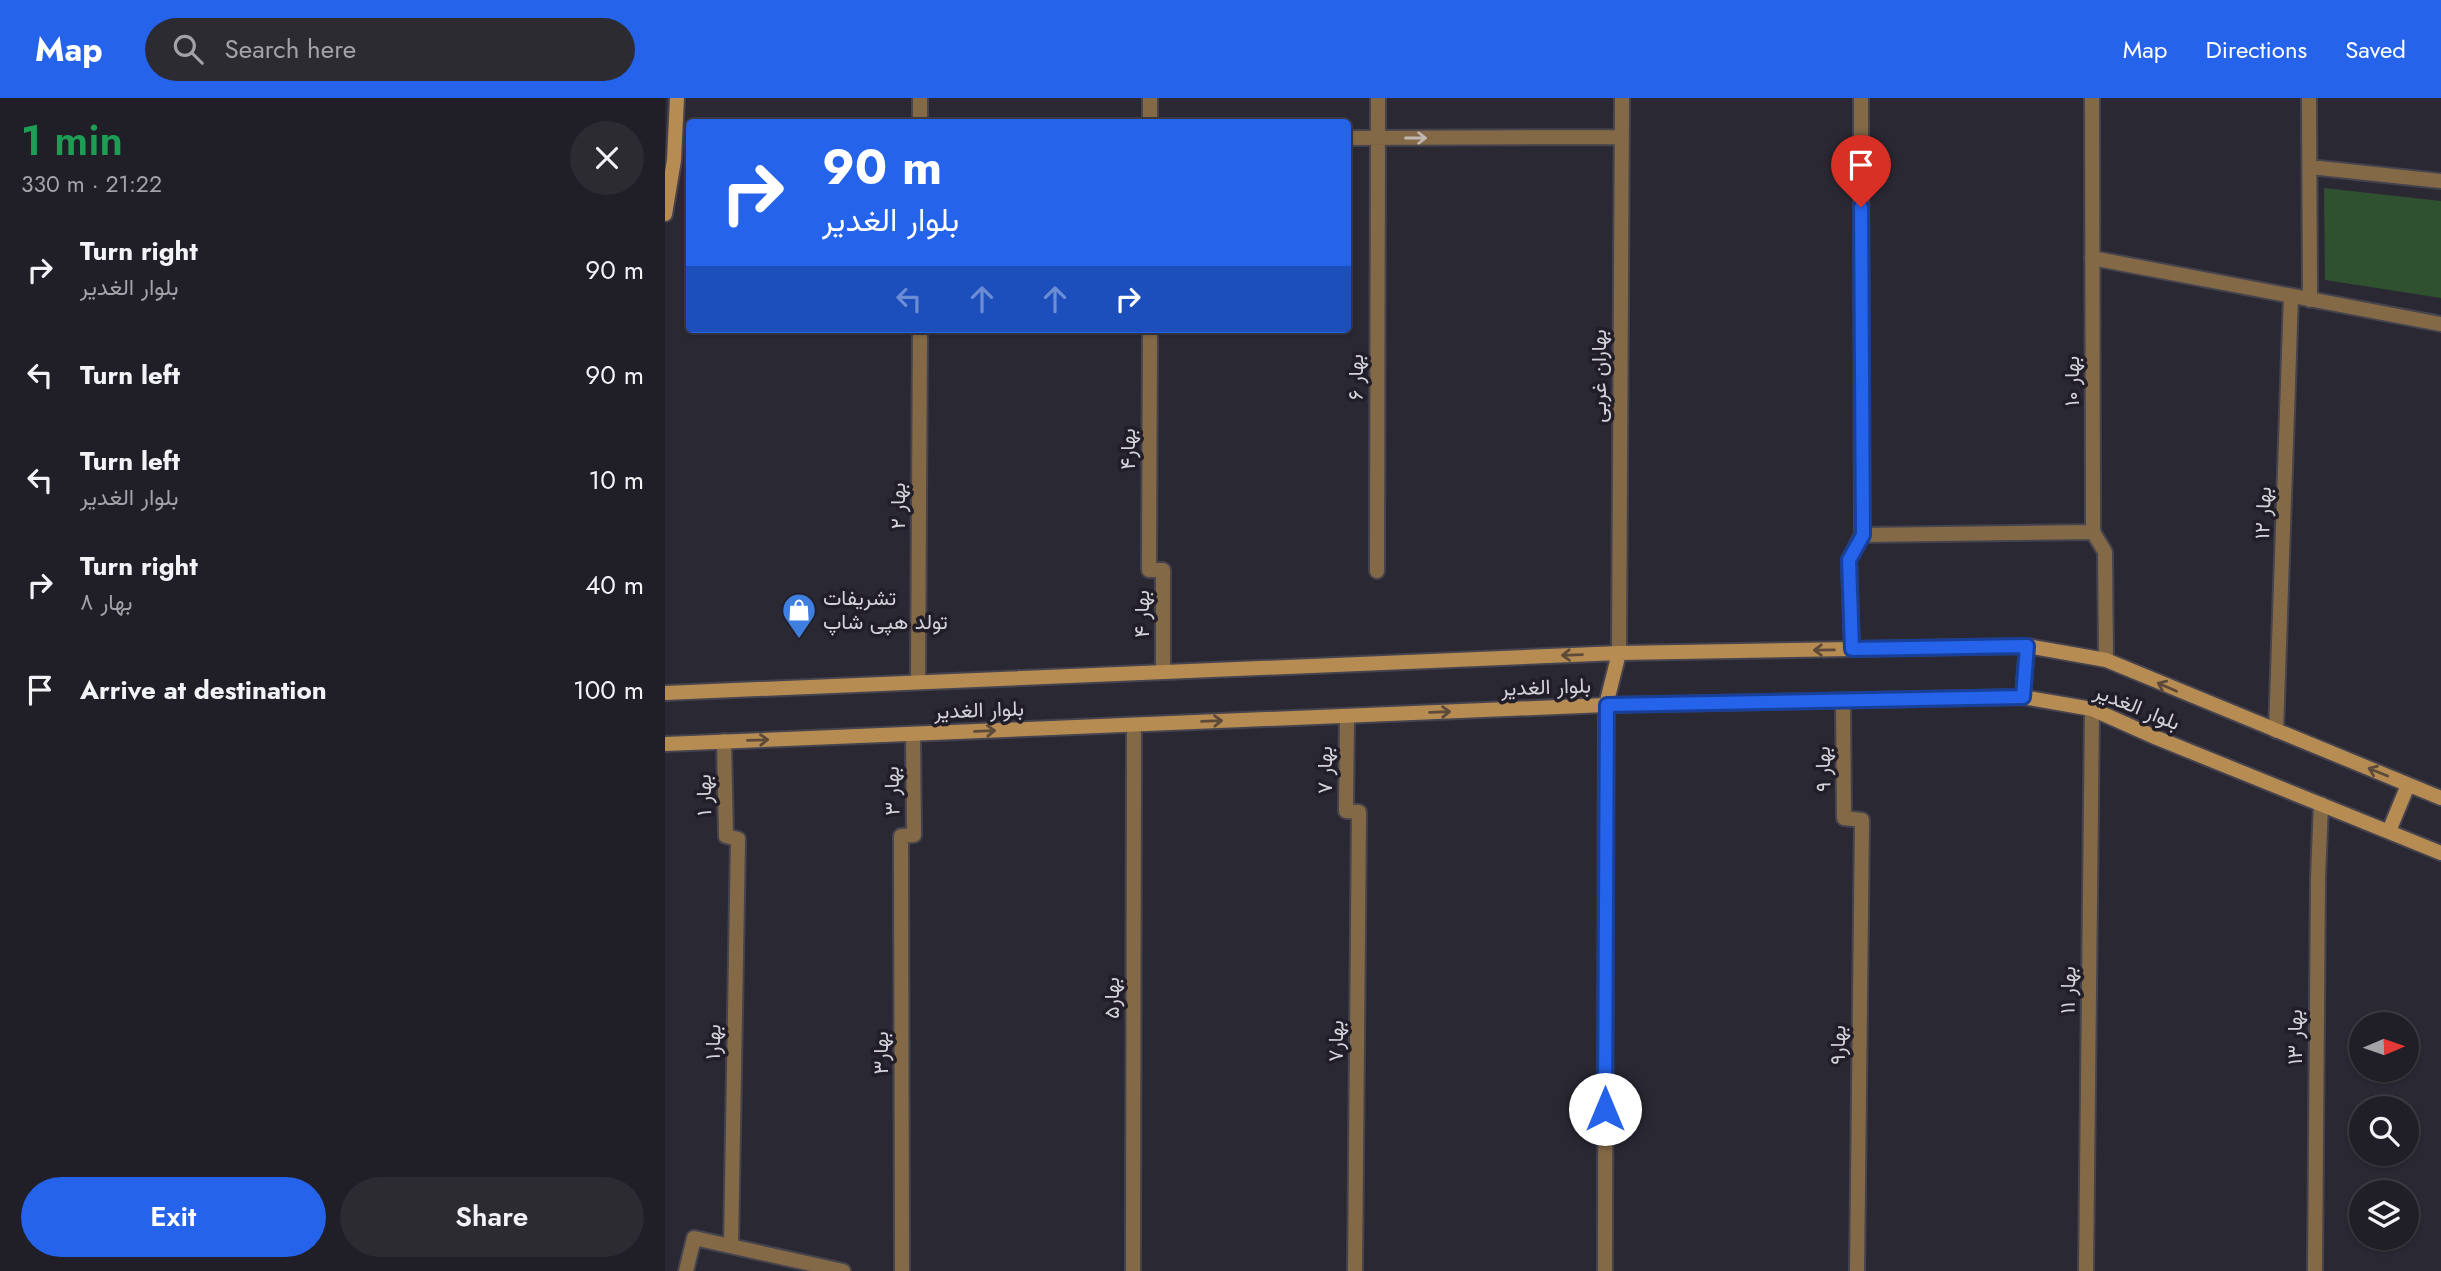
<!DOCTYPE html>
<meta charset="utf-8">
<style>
:root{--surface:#201e26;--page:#2d2b32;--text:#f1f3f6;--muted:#a2a2a7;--line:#3d3c43;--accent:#2563eb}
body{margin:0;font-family:Jost,Vazirmatn,sans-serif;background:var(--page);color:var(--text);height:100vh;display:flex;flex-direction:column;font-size:26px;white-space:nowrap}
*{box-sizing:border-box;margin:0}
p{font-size:23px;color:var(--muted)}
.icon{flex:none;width:38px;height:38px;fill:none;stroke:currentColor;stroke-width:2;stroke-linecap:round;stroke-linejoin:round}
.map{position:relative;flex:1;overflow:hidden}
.details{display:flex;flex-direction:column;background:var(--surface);width:665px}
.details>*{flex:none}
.top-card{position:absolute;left:21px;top:21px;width:665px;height:214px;border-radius:7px;box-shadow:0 2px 5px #0004,0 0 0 2px var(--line);background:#2563eb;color:#fff;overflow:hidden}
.needle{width:46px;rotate:88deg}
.buttons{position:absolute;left:1684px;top:914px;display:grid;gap:14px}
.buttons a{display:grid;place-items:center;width:70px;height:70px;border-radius:50%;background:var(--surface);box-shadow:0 2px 5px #0004,0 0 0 2px var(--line);font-size:35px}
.pin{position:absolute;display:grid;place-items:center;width:60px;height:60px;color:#fff;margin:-72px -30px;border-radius:50% 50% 50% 0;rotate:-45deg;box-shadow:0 0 7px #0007}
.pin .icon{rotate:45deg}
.me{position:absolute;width:77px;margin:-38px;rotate:0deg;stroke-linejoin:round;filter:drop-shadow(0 0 5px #0008)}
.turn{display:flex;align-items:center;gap:24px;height:147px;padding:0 21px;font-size:32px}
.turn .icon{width:91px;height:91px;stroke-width:2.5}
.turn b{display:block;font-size:49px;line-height:60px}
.lanes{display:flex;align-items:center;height:66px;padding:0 21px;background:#0003;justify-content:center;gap:35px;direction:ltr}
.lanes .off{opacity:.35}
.round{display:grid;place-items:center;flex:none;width:74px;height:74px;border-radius:37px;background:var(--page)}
.headline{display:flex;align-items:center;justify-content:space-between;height:119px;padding:0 21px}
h1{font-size:42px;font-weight:600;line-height:52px;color:#1e9e55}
.primary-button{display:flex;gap:14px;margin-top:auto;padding:14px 21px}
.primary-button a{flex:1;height:80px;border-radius:42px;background:var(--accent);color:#fff;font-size:28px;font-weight:600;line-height:80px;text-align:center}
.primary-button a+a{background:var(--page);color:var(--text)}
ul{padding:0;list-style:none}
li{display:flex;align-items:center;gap:21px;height:105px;padding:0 21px}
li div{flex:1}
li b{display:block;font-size:26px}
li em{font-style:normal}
header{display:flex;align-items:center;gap:42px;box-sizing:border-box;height:98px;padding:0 35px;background:var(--accent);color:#fff}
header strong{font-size:33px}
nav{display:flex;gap:38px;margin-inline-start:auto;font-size:24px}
.search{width:490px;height:63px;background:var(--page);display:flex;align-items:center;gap:18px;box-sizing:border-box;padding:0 24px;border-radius:38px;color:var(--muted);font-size:26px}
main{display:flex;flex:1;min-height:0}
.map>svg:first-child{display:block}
.green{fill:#305130}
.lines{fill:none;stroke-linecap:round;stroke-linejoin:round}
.street-casing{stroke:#45434e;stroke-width:18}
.secondary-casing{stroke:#45434e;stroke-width:18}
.street{stroke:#846946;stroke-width:14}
.secondary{stroke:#b78c53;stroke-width:14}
.oneway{stroke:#bfb8b4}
.oneway2{stroke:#5d4a3a}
.route-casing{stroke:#184099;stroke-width:18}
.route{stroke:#2563eb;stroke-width:12}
.labels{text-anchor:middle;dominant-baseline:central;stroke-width:7;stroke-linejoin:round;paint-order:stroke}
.street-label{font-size:21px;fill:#d3d2d9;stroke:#211e29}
.poi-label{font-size:21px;fill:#d3d2d9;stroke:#211e29;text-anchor:start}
</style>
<header>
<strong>Map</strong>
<div class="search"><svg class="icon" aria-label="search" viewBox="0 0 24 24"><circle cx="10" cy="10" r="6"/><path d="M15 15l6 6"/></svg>Search here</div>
<nav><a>Map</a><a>Directions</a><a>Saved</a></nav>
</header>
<main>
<section class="details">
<div class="headline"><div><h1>1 min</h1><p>330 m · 21:22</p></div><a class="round"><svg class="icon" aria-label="close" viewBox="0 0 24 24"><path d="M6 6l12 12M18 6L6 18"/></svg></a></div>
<ul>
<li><svg class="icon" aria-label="right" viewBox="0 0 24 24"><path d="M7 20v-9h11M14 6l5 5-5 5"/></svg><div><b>Turn right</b><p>بلوار الغدیر</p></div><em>90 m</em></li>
<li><svg class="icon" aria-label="left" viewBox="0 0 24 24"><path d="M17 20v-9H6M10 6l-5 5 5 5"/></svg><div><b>Turn left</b></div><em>90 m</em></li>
<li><svg class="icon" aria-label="left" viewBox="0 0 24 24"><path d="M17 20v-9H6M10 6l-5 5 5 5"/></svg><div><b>Turn left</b><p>بلوار الغدیر</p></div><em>10 m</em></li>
<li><svg class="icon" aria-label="right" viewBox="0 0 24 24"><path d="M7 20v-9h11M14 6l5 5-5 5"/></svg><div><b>Turn right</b><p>بهار ۸</p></div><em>40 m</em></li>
<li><svg class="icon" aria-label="arrive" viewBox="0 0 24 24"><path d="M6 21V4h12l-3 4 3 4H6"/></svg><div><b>Arrive at destination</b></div><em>100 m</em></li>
</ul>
<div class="primary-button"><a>Exit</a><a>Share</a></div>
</section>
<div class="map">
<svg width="1776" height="1173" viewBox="0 0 1776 1173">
<rect width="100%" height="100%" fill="#2a2833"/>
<!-- green -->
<path class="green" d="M1659,90L1776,103V200L1660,182Z"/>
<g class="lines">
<!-- street casing -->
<g class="street-casing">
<path id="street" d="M485,0V24
M1644,0L1645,202
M255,24V0
M682,40L957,39
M1645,69L1776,83
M1427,160L1776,226
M485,231L484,472H498V574
M1428,427V434L1440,454L1441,562
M1197,437L1428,434L1427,0
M712,473L713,0
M1187,551L1184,462L1197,437L1196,0
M954,555L957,0
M253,584L255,231
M1178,603L1179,720L1197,722L1192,1173
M682,618L681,713L694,714L690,1173
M1611,633L1626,198
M59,643L61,738L73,741L66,1148
M21,1173L29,1140L178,1173
M237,1173L236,738L249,737L248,636
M468,1173L469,627
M940,1173L941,607
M1421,1173L1427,611
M1650,1173L1653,779L1656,706"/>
</g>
<!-- secondary casing -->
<g class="secondary-casing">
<path id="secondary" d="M0,116L9,62L12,0
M0,595L954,555L1362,548L1441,562L1776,700
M1358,599L1362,548
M941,607L954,555
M0,646L941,607L1358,599L1427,611L1492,640L1776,755
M1724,733L1743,687"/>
</g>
<!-- street -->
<use href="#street" class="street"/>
<!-- secondary -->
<use href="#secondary" class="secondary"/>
</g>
<!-- one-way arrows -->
<defs><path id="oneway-shaft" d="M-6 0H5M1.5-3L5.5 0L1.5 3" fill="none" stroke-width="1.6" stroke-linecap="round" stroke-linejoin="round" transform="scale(1.75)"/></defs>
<use class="oneway" href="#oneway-shaft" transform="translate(751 40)"/>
<g class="oneway2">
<use href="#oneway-shaft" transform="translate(1159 552) rotate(179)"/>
<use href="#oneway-shaft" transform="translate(907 557) rotate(178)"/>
<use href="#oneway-shaft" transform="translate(1502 589) rotate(-156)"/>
<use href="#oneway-shaft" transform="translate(775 614) rotate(-2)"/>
<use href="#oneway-shaft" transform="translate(547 623) rotate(-2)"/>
<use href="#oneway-shaft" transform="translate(320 633) rotate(-2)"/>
<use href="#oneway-shaft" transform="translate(93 642) rotate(-2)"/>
<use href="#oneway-shaft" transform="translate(1713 674) rotate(-158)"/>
</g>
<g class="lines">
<!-- route casing -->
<g class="route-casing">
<path id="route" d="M940,1011L942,607L1358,599L1362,548L1187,551L1184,462L1198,437L1196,109"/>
</g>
<!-- route -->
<use href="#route" class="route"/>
</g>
<!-- icons -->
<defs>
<g id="shop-pin" transform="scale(1.75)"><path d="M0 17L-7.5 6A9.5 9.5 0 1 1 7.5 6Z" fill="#3f7fe0" stroke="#211e29"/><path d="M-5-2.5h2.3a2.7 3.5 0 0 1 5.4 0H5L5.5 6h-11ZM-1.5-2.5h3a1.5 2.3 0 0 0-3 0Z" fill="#fff"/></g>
</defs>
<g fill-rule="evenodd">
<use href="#shop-pin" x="134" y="512"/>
</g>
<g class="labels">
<!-- street labels -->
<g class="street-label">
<text transform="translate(934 278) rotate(-90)">بهاران غربی</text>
<text transform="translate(691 279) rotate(-90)">بهار ۶</text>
<text transform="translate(1407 283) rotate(-90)">بهار ۱۰</text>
<text transform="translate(463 351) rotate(-90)">بهار۴</text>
<text transform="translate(233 408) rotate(-90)">بهار ۲</text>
<text transform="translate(1598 415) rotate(-88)">بهار ۱۲</text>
<text transform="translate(477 516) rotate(-90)">بهار ۴</text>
<text transform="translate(881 589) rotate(-2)">بلوار الغدیر</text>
<text transform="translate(1472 609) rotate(22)">بلوار الغدیر</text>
<text transform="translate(314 612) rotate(-2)">بلوار الغدیر</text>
<text transform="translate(1158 671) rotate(-91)">بهار ۹</text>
<text transform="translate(660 672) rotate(-90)">بهار ۷</text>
<text transform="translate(227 693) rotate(-91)">بهار ۳</text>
<text transform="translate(39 697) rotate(-91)">بهار ۱</text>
<text transform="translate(1403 892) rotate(-89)">بهار ۱۱</text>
<text transform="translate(447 900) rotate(-90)">بهار۵</text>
<text transform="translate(1630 939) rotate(-90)">بهار ۱۳</text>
<text transform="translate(671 943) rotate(-89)">بهار۷</text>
<text transform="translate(48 944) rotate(-89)">بهار۱</text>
<text transform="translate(1173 947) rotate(-89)">بهار۹</text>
<text transform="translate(216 955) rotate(-90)">بهار۳</text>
</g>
<!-- poi labels -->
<g class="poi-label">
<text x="158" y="500">تشریفات<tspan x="158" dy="24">تولد هپی شاپ</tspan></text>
</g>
</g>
</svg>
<div class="buttons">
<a><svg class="needle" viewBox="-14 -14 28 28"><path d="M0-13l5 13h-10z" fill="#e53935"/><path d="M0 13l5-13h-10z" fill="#a2a2a7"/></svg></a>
<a><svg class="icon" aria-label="search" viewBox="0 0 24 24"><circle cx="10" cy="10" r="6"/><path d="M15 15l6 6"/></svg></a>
<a><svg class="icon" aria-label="layers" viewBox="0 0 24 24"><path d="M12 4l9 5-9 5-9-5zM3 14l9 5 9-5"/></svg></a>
</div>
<div class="pin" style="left:1196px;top:109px;background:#d93025"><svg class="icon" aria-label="arrive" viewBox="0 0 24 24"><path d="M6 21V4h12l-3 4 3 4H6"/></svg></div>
<svg class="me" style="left:940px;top:1011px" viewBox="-20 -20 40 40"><circle r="19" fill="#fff"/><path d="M0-13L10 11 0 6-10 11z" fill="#2563eb"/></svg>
<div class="top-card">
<div class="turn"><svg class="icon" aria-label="right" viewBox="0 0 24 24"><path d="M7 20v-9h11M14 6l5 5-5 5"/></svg><div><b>90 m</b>بلوار الغدیر</div></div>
<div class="lanes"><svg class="icon off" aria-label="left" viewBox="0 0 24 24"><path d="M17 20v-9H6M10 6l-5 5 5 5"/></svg><svg class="icon off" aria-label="ahead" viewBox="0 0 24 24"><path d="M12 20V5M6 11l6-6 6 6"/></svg><svg class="icon off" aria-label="ahead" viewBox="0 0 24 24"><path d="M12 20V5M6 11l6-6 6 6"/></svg><svg class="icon" aria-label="right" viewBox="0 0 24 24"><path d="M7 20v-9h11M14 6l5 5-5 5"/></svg></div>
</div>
</div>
</main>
